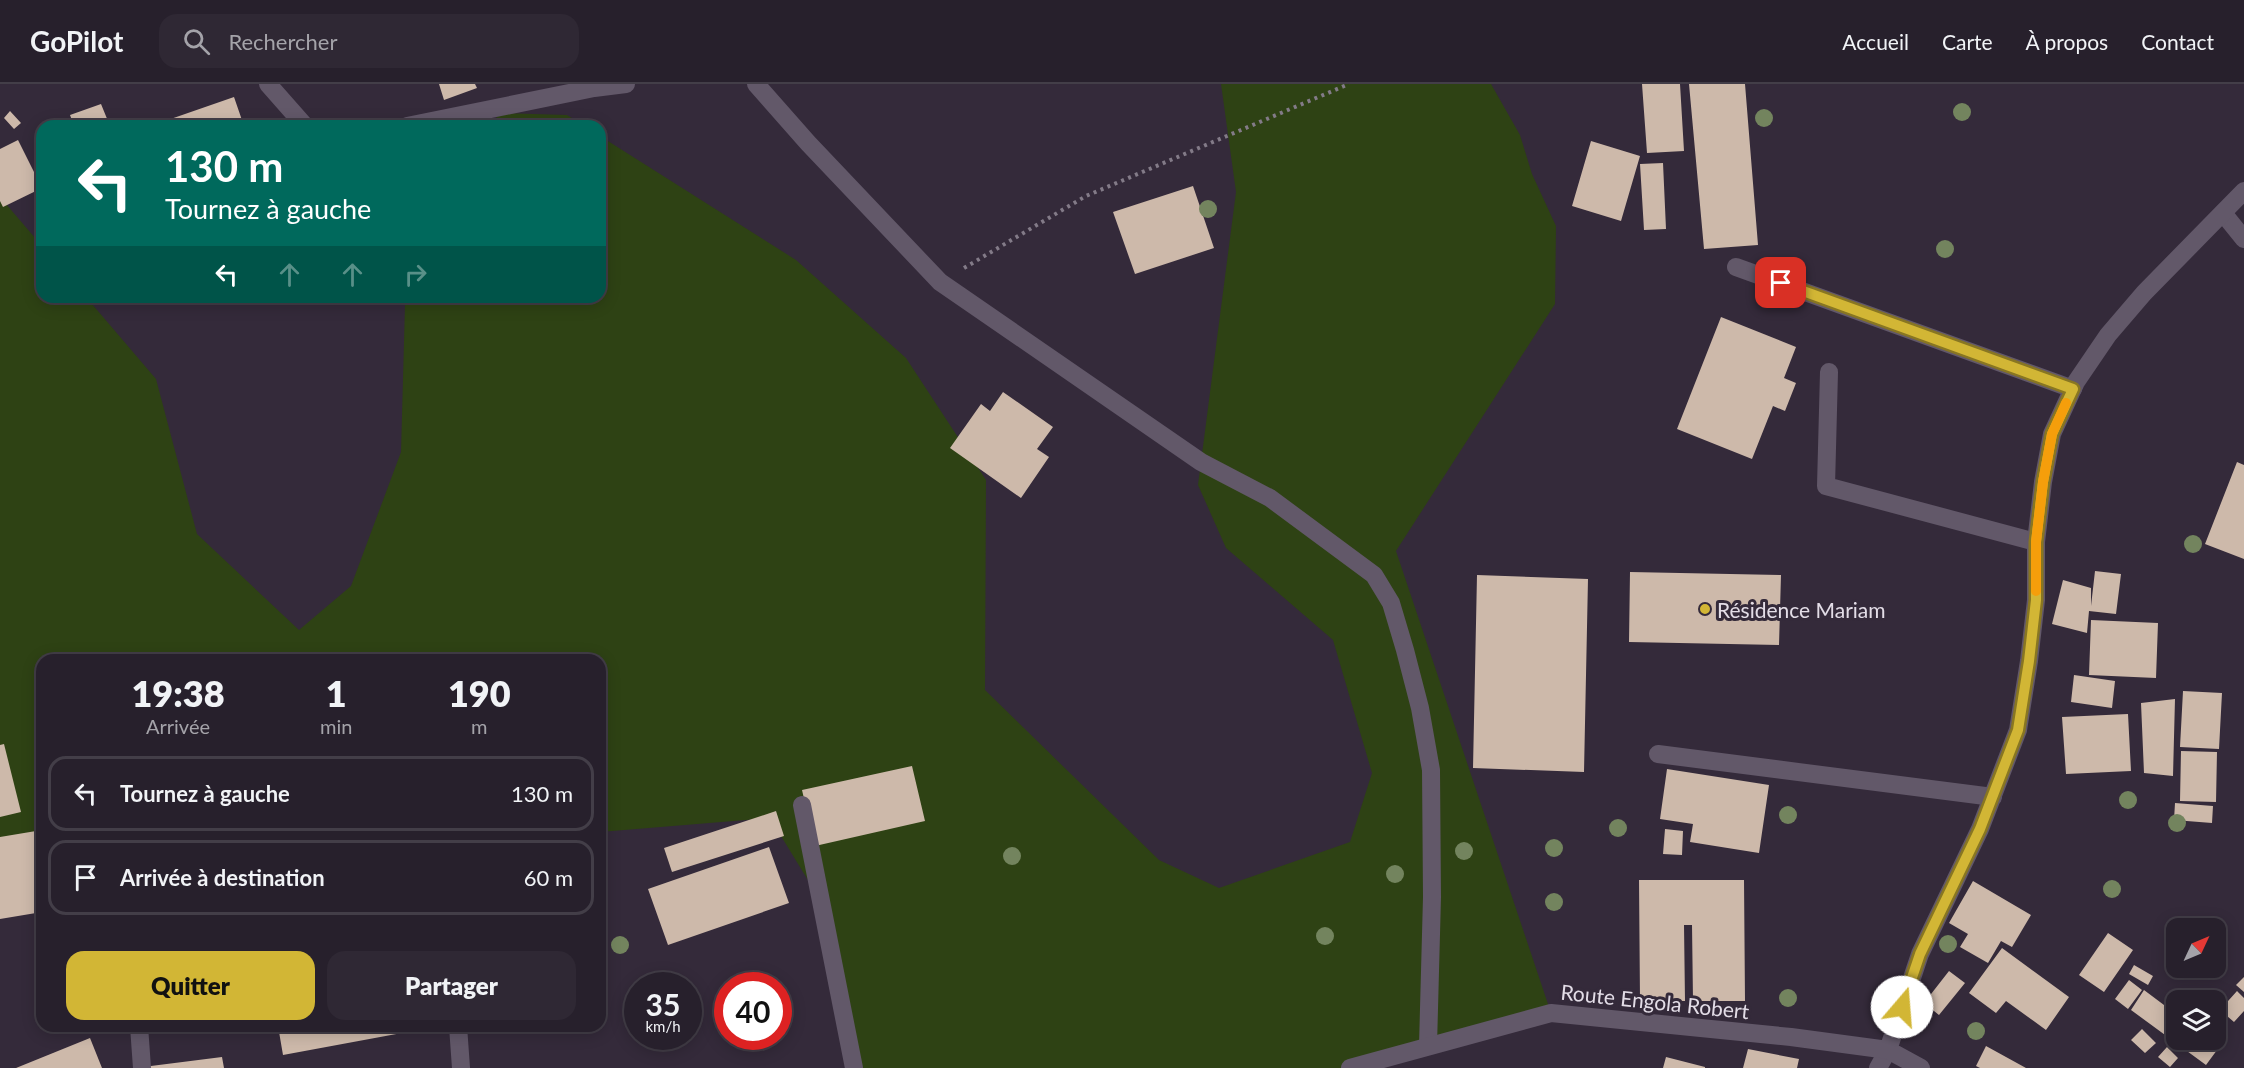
<!DOCTYPE html>
<html lang="fr">
<meta charset="utf-8">
<style>
:root{--surface:#27202c;--page:#2f2834;--text:#f1f3f6;--muted:#a4a3a9;--line:#433e48;--accent:#d2b635}
body{margin:0;font-family:Lato,sans-serif;background:var(--page);color:var(--text);height:100vh;display:flex;flex-direction:column;font-size:22px;white-space:nowrap}
*{box-sizing:border-box;margin:0}
p{font-size:20px;color:var(--muted)}
.icon{flex:none;width:33px;height:33px;fill:none;stroke:currentColor;stroke-width:2;stroke-linecap:round;stroke-linejoin:round}
.map{position:relative;flex:1;overflow:hidden}
.drawer{position:absolute;left:36px;top:570px;width:570px;height:378px;display:flex;flex-direction:column;background:var(--surface);border-radius:18px;box-shadow:0 3px 15px #0003,0 0 0 2px var(--line)}
.drawer>*{flex:none}
.hud{position:absolute;left:36px;top:36px;width:570px;height:183px;border-radius:18px;box-shadow:0 3px 15px #0003,0 0 0 2px var(--line);background:#00695c;color:#fff;overflow:hidden}
.needle{width:39px;rotate:46deg}
.fabs{position:absolute;left:2166px;top:834px;display:grid;gap:12px}
.fabs a{display:grid;place-items:center;width:60px;height:60px;border-radius:12px;background:var(--surface);box-shadow:0 3px 15px #0003,0 0 0 2px var(--line);font-size:30px}
.speed{position:absolute;left:624px;top:888px;display:flex;gap:12px;font-size:30px;font-weight:700;text-align:center}
.speed>*{display:grid;place-content:center;width:78px;height:78px;border-radius:50%;background:var(--surface);box-shadow:0 3px 15px #0003,0 0 0 2px var(--line);line-height:1}
.speed small{font-size:15px;font-weight:400}
.speed .limit{border:9px solid #d22;background:#fff;color:#111}
.pin{position:absolute;display:grid;place-items:center;width:51px;height:51px;color:#fff;margin:-26px;border-radius:12px;box-shadow:0 3px 9px #0006}
.me{position:absolute;width:66px;margin:-33px;rotate:18deg;stroke-linejoin:round;filter:drop-shadow(0 0 4px #0008)}
.turn{display:flex;align-items:center;gap:21px;height:126px;padding:0 30px;font-size:27px}
.turn .icon{width:78px;height:78px;stroke-width:2.5}
.turn b{display:block;font-size:42px;line-height:51px}
.lanes{display:flex;align-items:center;height:57px;padding:0 30px;background:#0003;justify-content:center;gap:30px;direction:ltr}
.lanes .off{opacity:.35}
.eta{display:flex;justify-content:space-evenly;align-items:center;height:102px;text-align:center}
.eta b{font-size:36px;font-weight:800;line-height:42px}
.primary-button{display:flex;gap:12px;margin-top:auto;padding:12px 30px}
.primary-button a{flex:1;height:69px;border-radius:18px;background:var(--accent);color:#111;font-size:24px;font-weight:800;line-height:69px;text-align:center}
.primary-button a+a{background:var(--page);color:var(--text)}
ul{padding:0;list-style:none}
li{display:flex;align-items:center;gap:18px;height:75px;margin:0 12px 9px;padding:0 18px;border:3px solid var(--line);border-radius:18px}
li div{flex:1}
li b{display:block;font-size:22px}
li em{font-style:normal}
header{display:flex;align-items:center;gap:36px;box-sizing:border-box;height:84px;padding:0 30px;background:var(--surface);border-bottom:2px solid var(--line)}
header strong{font-size:28px}
nav{display:flex;gap:33px;margin-inline-start:auto;font-size:21px}
.search{width:420px;height:54px;background:var(--page);display:flex;align-items:center;gap:15px;box-sizing:border-box;padding:0 21px;border-radius:18px;color:var(--muted);font-size:22px}
.map>svg:first-child{display:block}
.green{fill:#2e4214}
.building{fill:#cdb9aa}
.lines{fill:none;stroke-linecap:round;stroke-linejoin:round}
.path{stroke:#837b88;stroke-width:4;stroke-dasharray:3 4.5;stroke-linecap:butt}
.minor{stroke:#625869;stroke-width:18}
.tertiary{stroke:#625869;stroke-width:18}
.tree{fill:#73845e}
.route-casing{stroke:#887622;stroke-width:15}
.route{stroke:#d2b635;stroke-width:10}
.slow{stroke:#f59e0b;stroke-width:10}
.poi-dot{fill:#d2b635;stroke:#342a3a;stroke-width:2}
.labels{text-anchor:middle;dominant-baseline:central;stroke-width:6;stroke-linejoin:round;paint-order:stroke}
.poi-label{font-size:21px;fill:#e3dde7;stroke:#342a3a;text-anchor:start}
.street-label{font-size:21px;fill:#e3dde7;stroke:#342a3a}
</style>
<header>
<strong>GoPilot</strong>
<div class="search"><svg class="icon" aria-label="search" viewBox="0 0 24 24"><circle cx="10" cy="10" r="6"/><path d="M15 15l6 6"/></svg>Rechercher</div>
<nav><a>Accueil</a><a>Carte</a><a>À propos</a><a>Contact</a></nav>
</header>
<div class="map">
<svg width="2244" height="984" viewBox="0 0 2244 984">
<rect width="100%" height="100%" fill="#342a3a"/>
<!-- green -->
<path class="green" d="M1221,0H1491L1520,51L1532,90L1556,142L1555,220L1396,467L1551,929L1350,984H858L828,829L770,734L600,748V576H42V803L0,808V113L42,162V213H86L156,295L197,450L299,546L351,502L401,368L405,221L409,213H600V52L796,176L906,274L986,396L985,606L1159,776L1219,804L1350,758L1372,689L1333,556L1226,464L1198,401L1236,108Z
M499,29L567,31L585,42H492Z"/>
<!-- building -->
<path class="building" d="M439,0H475L477,4L444,16Z
M1642,0H1680L1684,67L1647,69Z
M1689,0H1745L1758,161L1704,165Z
M234,13L244,42H164L162,38Z
M101,20L110,42H74L70,31Z
M10,27L21,39L14,45L4,34Z
M18,56L42,104L3,123L0,117V65Z
M1591,57L1640,72L1621,137L1572,122Z
M1663,79L1666,145L1644,146L1640,80Z
M1193,102L1214,164L1135,190L1113,128Z
M1721,233L1796,263L1784,294L1796,299L1785,327L1773,322L1752,375L1677,345Z
M1003,308L1053,343L1037,365L1049,373L1021,414L950,364L981,320L990,327Z
M2237,378L2244,381V475L2205,460Z
M2095,487L2121,490L2116,530L2089,527L2087,549L2052,540L2063,496L2091,504V522Z
M1630,488L1781,491L1779,561L1629,558Z
M1477,491L1588,495L1584,688L1473,684Z
M2091,536L2158,539L2156,594L2089,591Z
M2074,591L2115,597L2112,624L2071,618Z
M2183,607L2222,609L2219,665L2180,663Z
M2175,615L2173,692L2144,689L2141,619Z
M2128,630L2131,687L2066,690L2062,633Z
M4,660L21,728L0,733V661Z
M2181,667L2217,668L2216,718L2180,717Z
M912,682L925,737L815,762L802,706Z
M1667,685L1769,701L1759,769L1690,758L1693,740L1660,735Z
M2175,719L2213,722L2212,739L2174,736Z
M776,727L784,752L672,788L664,764Z
M1665,745L1683,747L1682,771L1663,770Z
M42,746V828L0,835V753Z
M769,763L789,819L668,861L648,805Z
M1639,796H1744L1745,917H1693L1692,841H1684L1685,917H1640Z
M1973,797L2031,831L2012,863L2001,857L1988,879L1960,863L1968,850L1949,839Z
M2108,849L2133,866L2104,908L2079,891Z
M2002,864L2069,913L2046,946L2006,917L1996,929L1969,909Z
M2134,881L2153,892L2148,901L2129,890Z
M1949,887L1965,899L1939,931L1924,919Z
M2244,893V908L2236,901Z
M2129,896L2142,906L2128,925L2115,915Z
M2144,906L2176,930V956H2211L2220,962L2206,981L2131,926Z
M2237,907L2244,914V927L2234,938L2220,926Z
M278,942H417L418,946L283,971Z
M2142,945L2156,959L2145,969L2131,956Z
M90,954L102,984H16Z
M1986,962L2026,984H1980L1976,982Z
M2167,963L2178,974L2170,983L2158,973Z
M1748,965L1799,975L1797,984H1743Z
M222,973L224,984H143V983Z
M1666,973L1705,983V984H1663Z"/>
<g class="lines">
<!-- path -->
<path class="path" d="M964,184L1086,112L1349,0"/>
<!-- minor -->
<path class="minor" d="M268,0L305,42
M756,0L808,59L940,198L1201,378L1270,414L1374,491L1391,519L1405,566L1420,624L1431,686L1432,813L1428,962
M407,42L594,4L626,0
M2223,129L2244,155
M1736,183L2073,305
M1829,288L1826,402L2036,458
M1658,670L1993,713
M802,721L854,984
M139,942L142,984
M458,942L461,984
M1878,984L1888,966"/>
<!-- tertiary -->
<path class="tertiary" d="M1888,966L1920,870L1980,745L2018,646L2029,577L2036,516V458L2043,398L2052,350L2076,298L2108,251L2144,209L2244,107
M1350,984L1551,929L1791,953L1888,966L1921,984"/>
</g>
<!-- trees -->
<g class="tree">
<circle cx="1962" cy="28" r="9"/>
<circle cx="1764" cy="34" r="9"/>
<circle cx="1208" cy="125" r="9"/>
<circle cx="1945" cy="165" r="9"/>
<circle cx="2193" cy="460" r="9"/>
<circle cx="2128" cy="716" r="9"/>
<circle cx="1788" cy="731" r="9"/>
<circle cx="2177" cy="739" r="9"/>
<circle cx="1618" cy="744" r="9"/>
<circle cx="1554" cy="764" r="9"/>
<circle cx="1464" cy="767" r="9"/>
<circle cx="1012" cy="772" r="9"/>
<circle cx="1395" cy="790" r="9"/>
<circle cx="2112" cy="805" r="9"/>
<circle cx="1554" cy="818" r="9"/>
<circle cx="1325" cy="852" r="9"/>
<circle cx="1948" cy="860" r="9"/>
<circle cx="620" cy="861" r="9"/>
<circle cx="1788" cy="914" r="9"/>
<circle cx="1976" cy="947" r="9"/>
</g>
<g class="lines">
<!-- route casing -->
<g class="route-casing">
<path id="route" d="M1781,199L2073,305L2052,350L2043,398L2036,458V516L2029,577L2018,646L1980,745L1920,870L1902,923"/>
</g>
<!-- route -->
<use href="#route" class="route"/>
<!-- slow -->
<path class="slow" d="M2036,507V458L2043,398L2052,350L2066,319"/>
</g>
<!-- markers -->
<circle class="poi-dot" cx="1705" cy="525" r="6"/>
<g class="labels">
<!-- poi labels -->
<g class="poi-label">
<text x="1717" y="525">Résidence Mariam</text>
</g>
<!-- street labels -->
<g class="street-label">
<text transform="translate(1655 917) rotate(6)">Route Engola Robert</text>
</g>
</g>
</svg>
<div class="fabs">
<a><svg class="needle" viewBox="-14 -14 28 28"><path d="M0-13l5 13h-10z" fill="#e53935"/><path d="M0 13l5-13h-10z" fill="#a4a3a9"/></svg></a>
<a><svg class="icon" aria-label="layers" viewBox="0 0 24 24"><path d="M12 4l9 5-9 5-9-5zM3 14l9 5 9-5"/></svg></a>
</div>
<div class="speed"><div>35<small>km/h</small></div><div class="limit">40</div></div>
<div class="pin" style="left:1781px;top:199px;background:#d93025"><svg class="icon" aria-label="arrive" viewBox="0 0 24 24"><path d="M6 21V4h12l-3 4 3 4H6"/></svg></div>
<svg class="me" style="left:1902px;top:923px" viewBox="-20 -20 40 40"><circle r="19" fill="#fff"/><path d="M0-13L10 11 0 6-10 11z" fill="#d2b635"/></svg>
<div class="hud">
<div class="turn"><svg class="icon" aria-label="left" viewBox="0 0 24 24"><path d="M17 20v-9H6M10 6l-5 5 5 5"/></svg><div><b>130 m</b>Tournez à gauche</div></div>
<div class="lanes"><svg class="icon" aria-label="left" viewBox="0 0 24 24"><path d="M17 20v-9H6M10 6l-5 5 5 5"/></svg><svg class="icon off" aria-label="ahead" viewBox="0 0 24 24"><path d="M12 20V5M6 11l6-6 6 6"/></svg><svg class="icon off" aria-label="ahead" viewBox="0 0 24 24"><path d="M12 20V5M6 11l6-6 6 6"/></svg><svg class="icon off" aria-label="right" viewBox="0 0 24 24"><path d="M7 20v-9h11M14 6l5 5-5 5"/></svg></div>
</div>
<section class="drawer">
<div class="eta">
<div><b>19:38</b><p>Arrivée</p></div>
<div><b>1</b><p>min</p></div>
<div><b>190</b><p>m</p></div>
</div>
<ul>
<li><svg class="icon" aria-label="left" viewBox="0 0 24 24"><path d="M17 20v-9H6M10 6l-5 5 5 5"/></svg><div><b>Tournez à gauche</b></div><em>130 m</em></li>
<li><svg class="icon" aria-label="arrive" viewBox="0 0 24 24"><path d="M6 21V4h12l-3 4 3 4H6"/></svg><div><b>Arrivée à destination</b></div><em>60 m</em></li>
</ul>
<div class="primary-button"><a>Quitter</a><a>Partager</a></div>
</section>
</div>
